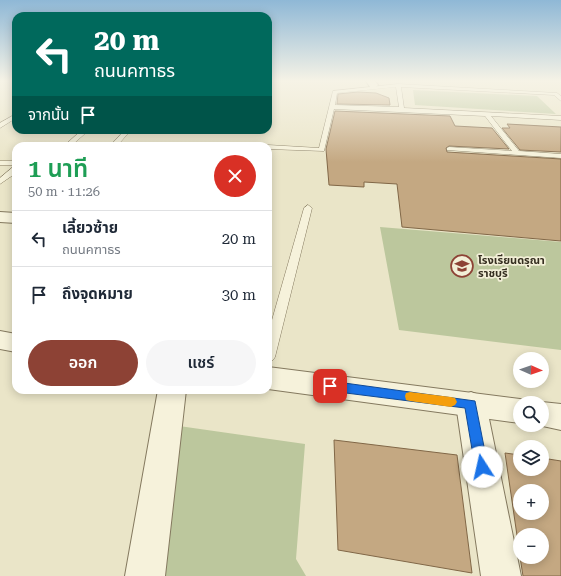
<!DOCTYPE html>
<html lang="th">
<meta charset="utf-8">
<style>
:root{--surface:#fff;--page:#f6f6f7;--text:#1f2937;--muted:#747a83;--line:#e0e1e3;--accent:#8d4235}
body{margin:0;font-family:"Roboto Serif","Noto Sans Thai",serif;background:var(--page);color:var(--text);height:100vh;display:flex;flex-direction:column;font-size:15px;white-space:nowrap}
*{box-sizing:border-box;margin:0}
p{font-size:13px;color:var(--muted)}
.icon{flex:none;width:22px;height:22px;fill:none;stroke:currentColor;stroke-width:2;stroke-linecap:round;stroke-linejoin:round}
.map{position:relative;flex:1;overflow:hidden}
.drawer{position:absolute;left:12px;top:142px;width:260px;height:252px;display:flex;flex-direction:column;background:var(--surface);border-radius:12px;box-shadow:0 2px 10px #0003}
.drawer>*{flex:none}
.guide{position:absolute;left:12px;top:12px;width:260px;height:122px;border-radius:12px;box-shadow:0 2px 10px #0003;background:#00695c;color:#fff;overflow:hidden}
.needle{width:26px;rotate:92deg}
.fabs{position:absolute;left:513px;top:352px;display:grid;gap:8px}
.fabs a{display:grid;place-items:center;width:36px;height:36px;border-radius:50%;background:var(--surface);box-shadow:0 2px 10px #0003;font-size:20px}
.pin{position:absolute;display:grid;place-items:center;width:34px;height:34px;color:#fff;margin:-17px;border-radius:8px;box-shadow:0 2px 6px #0006}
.me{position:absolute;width:44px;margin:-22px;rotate:350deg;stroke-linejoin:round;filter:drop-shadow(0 0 3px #0008)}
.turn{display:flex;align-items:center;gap:14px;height:84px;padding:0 16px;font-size:18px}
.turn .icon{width:52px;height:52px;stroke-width:2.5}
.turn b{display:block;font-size:28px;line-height:34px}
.then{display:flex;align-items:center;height:38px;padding:0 16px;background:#0003;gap:8px;font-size:15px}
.round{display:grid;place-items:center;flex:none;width:42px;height:42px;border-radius:21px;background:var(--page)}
.summary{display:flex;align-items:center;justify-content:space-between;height:68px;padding:0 16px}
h1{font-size:24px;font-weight:600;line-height:30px;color:#1e9e55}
.cta{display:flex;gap:8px;margin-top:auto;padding:8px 16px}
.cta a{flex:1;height:46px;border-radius:24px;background:var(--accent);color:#fff;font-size:16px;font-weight:600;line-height:46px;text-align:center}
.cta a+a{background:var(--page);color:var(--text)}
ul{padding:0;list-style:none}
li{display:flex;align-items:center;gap:12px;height:56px;padding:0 16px;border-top:1px solid var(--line)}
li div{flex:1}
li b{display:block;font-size:15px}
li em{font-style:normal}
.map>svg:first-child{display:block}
.green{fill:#bcc79d}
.building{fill:#c4a882;stroke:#816747;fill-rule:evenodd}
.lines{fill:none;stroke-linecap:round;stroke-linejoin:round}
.service-casing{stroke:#84795f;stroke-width:1}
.minor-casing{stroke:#84795f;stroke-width:2}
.tertiary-casing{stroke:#84795f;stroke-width:2}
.service{fill:#f6f2db;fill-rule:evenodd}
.minor{fill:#f6f2db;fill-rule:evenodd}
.tertiary{fill:#f6f2db;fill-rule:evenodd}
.route{fill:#1a73e8;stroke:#114b97}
.slow{fill:#f59e0b}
.labels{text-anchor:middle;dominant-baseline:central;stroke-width:3.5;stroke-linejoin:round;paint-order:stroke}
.poi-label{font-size:11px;font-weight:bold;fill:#362f21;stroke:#f2efd7;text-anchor:start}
</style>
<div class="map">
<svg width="561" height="576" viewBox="0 0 561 576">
<rect width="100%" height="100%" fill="#eae5c8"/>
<!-- green -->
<path class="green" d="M413,90L537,96L556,114L415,105Z
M380,227L561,242V350L399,330Z
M179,426L305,444L296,559L306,576H160Z"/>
<!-- building -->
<path class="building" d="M358,92L376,93L389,98L390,105L337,104L338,94Z
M335,111L450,116L455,126L492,128L509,149L449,146L446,148L447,152L561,159V241L402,227L397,184L364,182V187L329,185L326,149Z
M507,124L561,127V152L520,150L502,128H510Z
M334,440L457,455L472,573L338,550Z
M505,453L520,455V469H542V458L561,461V576H523L520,557H542V535H520V556ZM520,491H542V513H520Z"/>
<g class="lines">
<!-- service casing -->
<g class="service-casing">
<path id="service" d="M398,84L557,93L561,96V101L554,95L401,87L404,108L561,116V120L491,116L519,151L561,154V158L447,150V148L449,147L512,151L485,116L334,109L324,151L268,149V146H265L268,145L319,148L333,91ZM396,87L399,107L335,105L337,93Z
M16,114V118L0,128V123Z
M82,130H89L71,146H64Z
M125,130H131L117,146H110Z
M223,143L243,144L246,146H220Z
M0,161H16V165H0Z
M13,167H16V173L0,184V178Z
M308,205L312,208L275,357L273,360L268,362V334L304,208Z"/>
</g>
<!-- minor casing -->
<g class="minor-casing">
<path id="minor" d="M366,81H375L378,85L376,87H370Z
M0,212L16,213V223L0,222Z
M158,390H186L165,576H125Z
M471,392L481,396L486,404L521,576H481L456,404L461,396Z"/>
</g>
<!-- tertiary casing -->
<g class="tertiary-casing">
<path id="tertiary" d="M0,331L16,334V352L0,349Z
M268,367L520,399L531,403H520V423L268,389Z
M542,402L561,404V430L538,425H542V403H538Z"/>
</g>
<!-- service -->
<use href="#service" class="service"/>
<!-- minor -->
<use href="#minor" class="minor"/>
<!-- tertiary -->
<use href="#tertiary" class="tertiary"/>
</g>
<!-- sky -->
<linearGradient id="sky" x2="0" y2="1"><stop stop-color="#8fb8d6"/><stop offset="0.5" stop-color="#f6f3e6"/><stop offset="1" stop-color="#f6f3e6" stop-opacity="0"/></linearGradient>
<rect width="561" height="162" fill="url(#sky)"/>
<!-- route -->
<path class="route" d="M330,381L475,401L488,467L486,471L482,473L477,471L475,467L465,408L330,391L326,389L324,386L326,383Z"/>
<!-- slow -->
<path class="slow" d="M410,392L451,397L455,398L457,402L455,405L451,407L410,401L406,400L405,396L406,393Z"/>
<!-- icons -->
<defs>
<g id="school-ring" transform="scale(1.15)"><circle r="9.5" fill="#f2efd7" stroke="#8d4235" stroke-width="1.5"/><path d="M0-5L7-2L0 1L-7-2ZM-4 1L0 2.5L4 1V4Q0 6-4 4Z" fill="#8d4235"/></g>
</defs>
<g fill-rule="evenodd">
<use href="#school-ring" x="462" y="266"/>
</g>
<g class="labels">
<!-- poi labels -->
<g class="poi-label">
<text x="478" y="260">โรงเรียนดรุณา<tspan x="478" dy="13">ราชบุรี</tspan></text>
</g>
</g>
</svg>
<div class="fabs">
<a><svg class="needle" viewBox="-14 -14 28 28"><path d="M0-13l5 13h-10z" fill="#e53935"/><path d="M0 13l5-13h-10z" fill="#747a83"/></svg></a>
<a><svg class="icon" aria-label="search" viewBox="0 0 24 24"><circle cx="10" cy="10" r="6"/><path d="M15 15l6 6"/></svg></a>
<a><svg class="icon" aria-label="layers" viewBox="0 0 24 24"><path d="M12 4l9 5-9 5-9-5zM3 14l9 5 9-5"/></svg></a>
<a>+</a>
<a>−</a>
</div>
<div class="pin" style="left:330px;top:386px;background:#d93025"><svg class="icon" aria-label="arrive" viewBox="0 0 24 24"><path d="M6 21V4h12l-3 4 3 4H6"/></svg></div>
<svg class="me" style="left:482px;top:467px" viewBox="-20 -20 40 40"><circle r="19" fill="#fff"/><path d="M0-13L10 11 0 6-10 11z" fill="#1a73e8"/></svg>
<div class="guide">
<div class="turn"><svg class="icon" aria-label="left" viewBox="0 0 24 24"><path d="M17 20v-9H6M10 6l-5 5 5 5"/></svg><div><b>20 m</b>ถนนคฑาธร</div></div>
<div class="then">จากนั้น<svg class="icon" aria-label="arrive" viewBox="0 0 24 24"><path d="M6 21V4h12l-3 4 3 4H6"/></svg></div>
</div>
<section class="drawer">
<div class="summary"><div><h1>1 นาที</h1><p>50 m · 11:26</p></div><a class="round" style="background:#d93025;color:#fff"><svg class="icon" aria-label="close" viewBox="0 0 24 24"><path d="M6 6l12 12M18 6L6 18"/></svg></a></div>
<ul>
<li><svg class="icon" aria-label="left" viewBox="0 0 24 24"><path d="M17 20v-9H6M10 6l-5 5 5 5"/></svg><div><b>เลี้ยวซ้าย</b><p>ถนนคฑาธร</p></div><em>20 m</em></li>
<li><svg class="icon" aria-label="arrive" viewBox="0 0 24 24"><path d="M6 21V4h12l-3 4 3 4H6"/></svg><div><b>ถึงจุดหมาย</b></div><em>30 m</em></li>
</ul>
<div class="cta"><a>ออก</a><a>แชร์</a></div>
</section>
</div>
